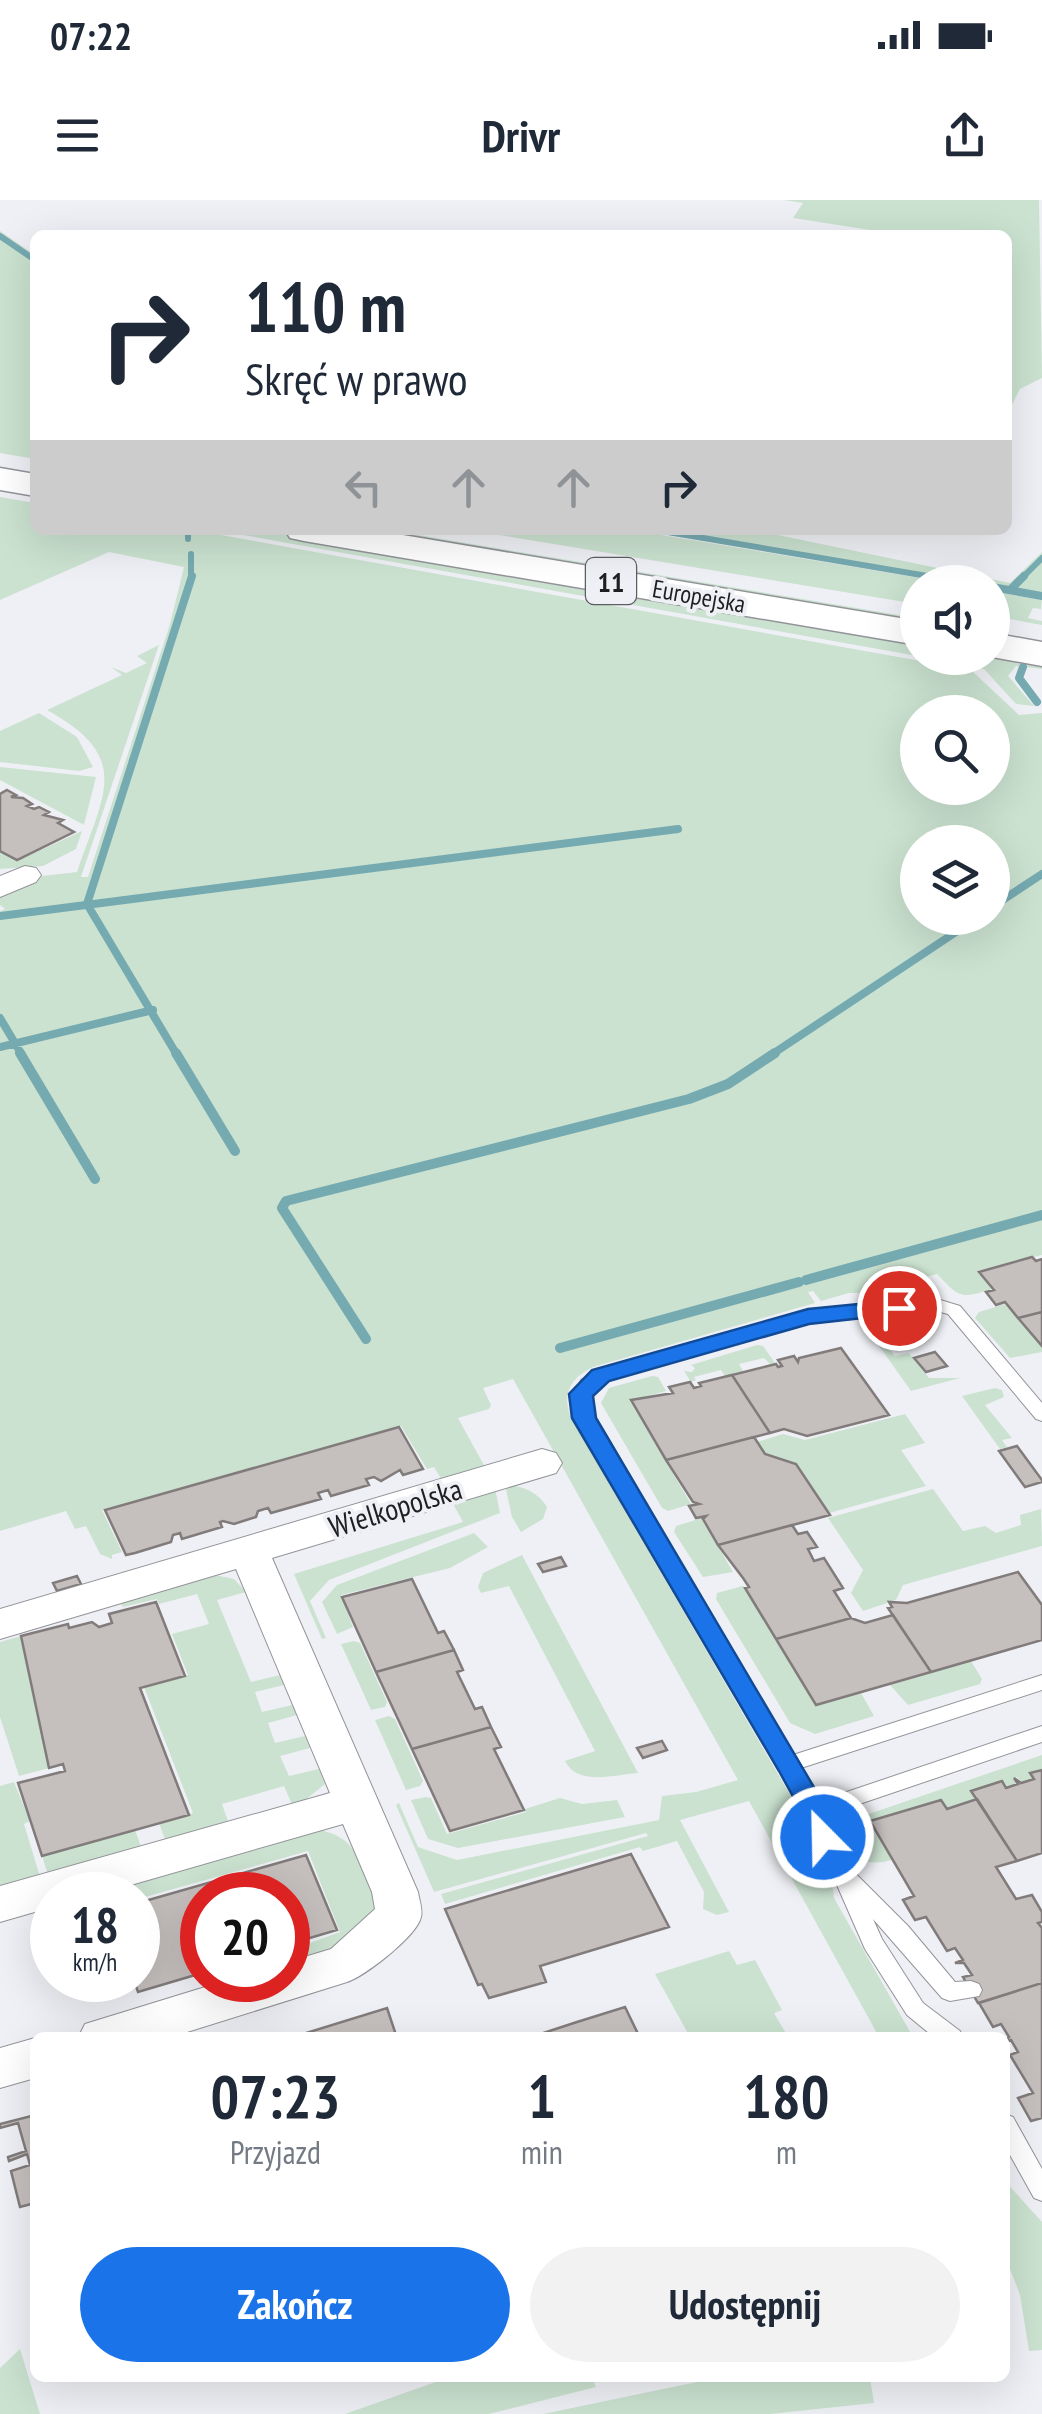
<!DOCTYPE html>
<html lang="pl">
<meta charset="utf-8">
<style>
:root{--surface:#fff;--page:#f2f2f3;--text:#1f2937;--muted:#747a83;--accent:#1a73e8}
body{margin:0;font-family:"PT Sans Narrow",sans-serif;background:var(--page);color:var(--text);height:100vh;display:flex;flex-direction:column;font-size:38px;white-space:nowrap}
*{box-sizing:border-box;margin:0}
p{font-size:32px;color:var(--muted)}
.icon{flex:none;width:55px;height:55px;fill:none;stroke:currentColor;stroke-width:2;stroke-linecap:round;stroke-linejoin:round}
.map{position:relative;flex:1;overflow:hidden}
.details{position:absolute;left:30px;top:1832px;width:980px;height:350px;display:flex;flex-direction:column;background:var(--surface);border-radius:15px;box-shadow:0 10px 40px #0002}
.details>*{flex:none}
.banner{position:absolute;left:30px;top:30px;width:982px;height:305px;border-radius:15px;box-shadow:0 10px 40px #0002;background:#fff;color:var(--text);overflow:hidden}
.buttons{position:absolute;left:900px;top:365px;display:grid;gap:20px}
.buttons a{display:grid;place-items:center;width:110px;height:110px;border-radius:50%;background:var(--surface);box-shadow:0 10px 40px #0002;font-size:50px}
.speed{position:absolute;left:30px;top:1672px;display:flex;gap:20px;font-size:50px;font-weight:700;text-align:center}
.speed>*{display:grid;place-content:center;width:130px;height:130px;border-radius:50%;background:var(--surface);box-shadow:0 10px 40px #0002;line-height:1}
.speed small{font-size:25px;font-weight:400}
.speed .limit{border:15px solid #d22;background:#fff;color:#111}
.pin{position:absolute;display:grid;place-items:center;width:85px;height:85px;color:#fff;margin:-42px;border:5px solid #fff;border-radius:50%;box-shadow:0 2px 10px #0007}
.me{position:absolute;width:110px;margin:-55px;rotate:337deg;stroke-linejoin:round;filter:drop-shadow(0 0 8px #0008)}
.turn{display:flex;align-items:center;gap:35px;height:210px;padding:0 50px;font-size:45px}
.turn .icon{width:130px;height:130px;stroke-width:2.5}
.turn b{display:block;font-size:70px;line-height:85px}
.lanes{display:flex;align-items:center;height:95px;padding:0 50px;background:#0003;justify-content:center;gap:50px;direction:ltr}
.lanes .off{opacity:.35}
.eta{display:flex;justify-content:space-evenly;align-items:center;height:170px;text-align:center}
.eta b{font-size:60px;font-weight:600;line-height:70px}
.cta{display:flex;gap:20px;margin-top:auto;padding:20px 50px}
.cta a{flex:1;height:115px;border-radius:60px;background:var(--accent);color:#fff;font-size:40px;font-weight:600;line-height:115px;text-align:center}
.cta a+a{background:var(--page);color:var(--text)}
.status{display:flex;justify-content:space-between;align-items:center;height:70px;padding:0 50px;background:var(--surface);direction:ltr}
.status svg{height:28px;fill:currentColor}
header{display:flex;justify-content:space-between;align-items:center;height:130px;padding:0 50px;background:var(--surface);font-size:45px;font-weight:600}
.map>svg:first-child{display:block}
.green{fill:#cbe2d0;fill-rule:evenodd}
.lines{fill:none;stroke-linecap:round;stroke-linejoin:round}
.stream-far2{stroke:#76aab1;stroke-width:6}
.stream-far1{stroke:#76aab1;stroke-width:8}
.stream{stroke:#76aab1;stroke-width:10}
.building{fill:#c5bfbe;stroke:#817c7b;stroke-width:2.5}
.service-casing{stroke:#939499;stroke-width:2}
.minor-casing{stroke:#939499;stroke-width:2}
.primary-casing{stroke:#939499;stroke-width:3}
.service{fill:#fff;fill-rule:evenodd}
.minor{fill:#fff;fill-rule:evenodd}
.primary{fill:#fff;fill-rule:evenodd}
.route{fill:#1a73e8;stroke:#114b97;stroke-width:2.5}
.labels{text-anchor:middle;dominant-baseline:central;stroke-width:8;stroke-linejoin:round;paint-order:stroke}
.far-street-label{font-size:25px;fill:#1f1f21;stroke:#eff0f5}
.shield{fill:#eff0f5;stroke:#5d5e61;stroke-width:2.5}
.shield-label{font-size:28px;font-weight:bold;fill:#1f1f21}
.street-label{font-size:30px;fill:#1f1f21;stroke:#eff0f5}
</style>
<div class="status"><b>07:22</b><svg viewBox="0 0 49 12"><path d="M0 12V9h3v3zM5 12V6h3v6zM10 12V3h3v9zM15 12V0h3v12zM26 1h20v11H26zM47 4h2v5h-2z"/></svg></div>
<header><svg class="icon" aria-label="menu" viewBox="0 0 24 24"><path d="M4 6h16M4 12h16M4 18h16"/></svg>Drivr<svg class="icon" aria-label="share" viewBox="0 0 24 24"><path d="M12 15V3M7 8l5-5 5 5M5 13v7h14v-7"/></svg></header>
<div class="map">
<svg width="1042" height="2214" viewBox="0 0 1042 2214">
<rect width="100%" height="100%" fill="#eff0f5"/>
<!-- green -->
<path class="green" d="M784,0H1039L1042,178L1020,189L1008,213V35H902L793,18L803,3Z
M0,31L35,55V259L0,253Z
M0,297L35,303V330H193L971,470L1019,515L1042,513V1055L977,1071L992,1089C960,1099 960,1098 937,1074L869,1093H849L821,1101L813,1091L808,1092L815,1103L593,1167C568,1179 560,1198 574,1223L803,1617L832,1683L834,1698L913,1837H879L749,1601L680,1620L729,1712L717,1715L703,1709L704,1692L677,1641L643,1651L640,1647L445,1704L441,1694L648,1636L646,1633L434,1692L396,1605L399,1603L418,1647L457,1660L659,1620L662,1596L696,1592L738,1580L513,1179L483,1188L491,1205L489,1209L458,1218L486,1269L443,1282L434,1267L427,1269L401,1226L102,1310L122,1352L112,1355V1359L100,1354L86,1326L75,1329L66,1311L0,1331V711L5,709L0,705V697L33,677L77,672C103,594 134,558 47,510L122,475L111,467L126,473L147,463L137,456L159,445L81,677H88L170,424L184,367L109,352L0,400ZM918,512H992V588H918ZM918,642H992V718H918Z
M215,330H262L917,440V456Z
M340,330H388L917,418V426Z
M469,330H631L944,382H918L917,404Z
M667,330H753L1010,383L1042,352V393Z
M992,391L1042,400L1041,409L1033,408L1028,418L1042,421V425L993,416Z
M993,453L1042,461V469L1016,466L1008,476L1034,506L1016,504L984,469L925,458H992Z
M39,513L77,537L93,567L79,571L0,562V531Z
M0,567L96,577L84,625L0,580Z
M82,631L76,649L43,666L0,669V652L17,661Z
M1005,1104L1042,1147V1152L1010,1158L975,1118L979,1112Z
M860,1119H866L895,1156L909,1153L929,1178H960L911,1191Z
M757,1145L763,1146L775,1163L770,1164L764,1158L739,1164L743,1171L725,1176L721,1170L694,1177L696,1180L691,1182L684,1171L692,1172L695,1168L691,1165Z
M652,1176L658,1177L666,1191L630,1201L691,1304L668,1311L662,1308L601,1203L609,1188Z
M995,1188L1002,1190L1004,1197L985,1205L1012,1238L1002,1240L1007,1247L1000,1249L962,1196Z
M905,1214L925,1243L901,1250L926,1286L829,1313L796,1264L765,1254L757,1242L783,1234L805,1240Z
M505,1285C523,1286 537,1291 547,1307L543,1319L521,1332L512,1317Z
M495,1288L500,1313L329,1380L310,1401L326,1438L322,1439L294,1374L463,1322L451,1300Z
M933,1289L963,1331L985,1326L996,1333L1021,1325L1020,1315L1041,1309L1042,1346L903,1385L896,1400L863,1411L851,1393L863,1370L828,1318Z
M702,1318L733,1372L703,1377L674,1332L676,1326Z
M474,1333L488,1347L450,1368L341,1395L353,1427L337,1434L322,1402L337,1385Z
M522,1355L638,1573C614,1575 577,1586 565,1561L595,1551L509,1386L481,1393L478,1387L483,1373Z
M205,1373L234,1379L246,1392L217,1400L251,1482L280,1475L284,1485L255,1492L262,1512L292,1505L297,1515L268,1523L275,1543L305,1536L310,1548L280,1556L289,1576L319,1569L325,1584L294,1609L284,1586L222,1604L230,1627L167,1645L159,1623L193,1613L144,1487L188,1475L172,1434L209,1424L197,1394L159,1404L157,1399L123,1407L118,1398Z
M743,1386L815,1505L861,1493L874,1516L815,1534L790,1523L716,1399L717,1393Z
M21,1436L49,1568L19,1576L0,1517V1442Z
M354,1441L360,1443L387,1502L385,1507L371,1510L341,1444Z
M971,1461L982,1479L980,1484L908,1505L890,1485Z
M389,1516L395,1519L423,1581L420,1586L406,1590L375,1520Z
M1042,1555V1569L1030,1573L1033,1578L1021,1582L1017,1577L1014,1578L1017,1584L1006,1587L1002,1581L971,1590L976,1599L947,1608L941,1599L870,1620L892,1660C864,1668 847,1657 845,1626L851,1620Z
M14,1582L30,1621L24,1624L41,1680L0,1692V1586Z
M426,1597L431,1598L447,1634L526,1612L525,1609L560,1598L582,1604L617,1600L625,1617L458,1648L428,1639L411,1600Z
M312,1629C359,1634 360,1664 377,1703L375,1711L334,1756L288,1769V1751L340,1732L308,1651L138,1699V1695H83Z
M135,1630L143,1652L49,1678L42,1656Z
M729,1751L737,1765L755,1760L782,1810L774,1813L788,1837H690L655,1774Z
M1005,1981L1042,2022V2150L1029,2151L1020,2095L1005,2056Z
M20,2149L40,2214H0V2168Z
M447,2178H592L596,2187L489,2214H345Z
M716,2178H870L874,2203L770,2214H543Z"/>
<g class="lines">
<!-- stream-far2 -->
<path class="stream-far2" d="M0,36L35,60
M656,330L945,379
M188,331V339
M191,354V379
M1021,379L1042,358"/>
<!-- stream-far1 -->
<path class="stream-far1" d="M930,376L965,382
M992,387L1042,396
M1010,390L1024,376
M1023,467L1019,478L1037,502
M992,707L1042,674
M0,716L678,629
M0,818L22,855
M0,847L153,810
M177,855L87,704L192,376
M771,855L977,718"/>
<!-- stream -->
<path class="stream" d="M20,853L95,979
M176,853L235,951
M806,1080L1042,1015
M366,1139L282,1008L286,1001L689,899L728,884L775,853
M560,1148L799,1082"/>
</g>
<!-- building -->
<path class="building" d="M7,590L16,595L11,597L23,598L32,604L27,606L34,609L39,607L49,612L44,615L63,620L58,623L74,632L17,660L0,651V594Z
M1032,1057L1036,1061L1042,1059V1112L1018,1118L1005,1102L996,1105L986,1092L994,1090L979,1072Z
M1042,1112V1146L1018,1118Z
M841,1148L889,1215L807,1236L784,1229L770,1233L732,1175L776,1164L778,1167L782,1166L778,1160L794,1156L798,1162L799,1158Z
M935,1152L947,1166L926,1172L914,1158Z
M732,1175L770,1233L666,1260L631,1200L673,1193L669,1187L690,1182L694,1188L701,1186L699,1183Z
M399,1227L423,1269L403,1275L400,1270L381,1281L374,1277L366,1279L369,1285L331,1296L328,1290L318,1293L321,1299L271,1313L268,1308L258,1311L256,1317L234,1324L223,1321L220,1322L222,1327L182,1339L180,1333L173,1335L171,1342L135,1353L126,1355L105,1310Z
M754,1237L765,1254L796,1264L830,1315L718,1345L703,1319L706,1316L696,1318L689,1306L699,1304L693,1302L666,1260Z
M1017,1246L1042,1280V1282L1025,1287L999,1251Z
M792,1325L798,1334L807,1332L817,1347L808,1349L814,1361L824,1358L843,1388L834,1391L851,1418L776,1439L745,1388L749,1387L743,1378L718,1345Z
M561,1357L566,1366L543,1372L538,1364Z
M1018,1372L1042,1405V1440L931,1472L888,1408L892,1407L889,1402L907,1403Z
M77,1376L81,1384L57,1391L53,1383Z
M412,1379L438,1433L444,1431L454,1450L376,1472L342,1397Z
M156,1402L185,1476L140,1488L189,1615L42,1656L18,1583L65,1571L63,1564L49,1568L21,1436L68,1424L69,1428L92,1422L99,1427L112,1423L109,1414Z
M893,1415L931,1472L816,1505L776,1439L851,1418L865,1423Z
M454,1450L463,1470L457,1472L475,1509L482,1507L491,1527L412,1549L376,1472Z
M491,1527L501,1547L494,1549L524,1610L450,1631L412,1549Z
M662,1541L667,1550L643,1558L637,1548Z
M1042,1570V1653L1017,1661L971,1591L1002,1581L1006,1588L1018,1584L1014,1578L1021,1583L1034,1579L1030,1573Z
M977,1599L1017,1661L996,1667L1016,1699L1032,1695L1042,1712V1722L1038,1723L1042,1728V1783L978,1803L963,1777L972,1775L964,1763H955L963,1760L955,1748L947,1751L926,1717L915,1720L903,1700L914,1696L870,1621L941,1600L947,1609Z
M631,1654L669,1727L540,1766L546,1782L489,1798L482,1784L478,1785L445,1709Z
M306,1655L337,1730L296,1742L298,1746L288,1749V1695H202V1773L138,1792L134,1780H138V1703Z
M1042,1783V1918L1031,1921L1018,1898L1033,1893L1010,1855L1018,1852L1011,1840L1005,1842L1009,1837L1001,1824L993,1827L979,1803Z
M625,1807L640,1838H528L577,1822Z
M387,1808L397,1838H290Z
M35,1915V2003L20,2007L11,1971L30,1965L27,1954L9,1961L8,1957L26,1951L18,1923L0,1928V1924Z"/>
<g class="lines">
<!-- service casing -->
<g class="service-casing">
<path id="service" d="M937,1099L960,1106L1042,1203V1221L1036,1219L948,1114L937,1111L809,1123L606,1180L595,1187L589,1206L793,1555L1042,1475V1490L801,1568L820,1601L1042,1526V1542L827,1615L851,1669L908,1726L955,1782L971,1781L979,1784L982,1790L979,1796L950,1801L942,1798L873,1719L882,1739L923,1803L960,1831L963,1838H935L907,1815L865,1749L805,1612L571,1206L581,1180L594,1172L808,1111Z
M1005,1914L1013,1917L1042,1969V2001L1034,1998L1005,1946Z"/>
</g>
<!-- minor casing -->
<g class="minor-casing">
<path id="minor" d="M25,666L36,668L41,675L36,682L0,697V676Z
M542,1249L556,1253L562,1263L556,1273L272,1358L418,1692C419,1699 423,1710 421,1717C417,1736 365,1776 347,1782L168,1838H78L85,1824L228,1780H288V1762L331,1749L375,1709L372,1692L343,1624L96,1695H52V1707L0,1722V1686L330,1593L236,1369L0,1439V1409Z
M35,1838V1878L0,1888V1848Z"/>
</g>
<!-- primary casing -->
<g class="primary-casing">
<path id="primary" d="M0,268L35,274V296L0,290Z
M285,330H373L918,421V445L304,341L290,338Z
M992,433L1042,442V466L992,457Z"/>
</g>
<!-- service -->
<use href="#service" class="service"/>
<!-- minor -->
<use href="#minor" class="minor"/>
<!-- primary -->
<use href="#primary" class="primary"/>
</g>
<!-- route -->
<path class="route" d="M899,1100L910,1108L907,1113L809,1124L609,1181L593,1196L596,1218L828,1611L837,1637L833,1645L823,1648L813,1645L801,1611L779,1571L572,1218L569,1194L592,1170L808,1109Z"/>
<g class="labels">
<!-- far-street labels -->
<g class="far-street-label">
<text transform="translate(699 396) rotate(10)">Europejska</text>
</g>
<!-- shield labels -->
<rect class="shield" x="586" y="358" width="50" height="46" rx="8"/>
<g class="shield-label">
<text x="611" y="381">11</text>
</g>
<!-- street labels -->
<g class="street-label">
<text transform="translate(395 1307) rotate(-17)">Wielkopolska</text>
</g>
</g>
</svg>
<div class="buttons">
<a><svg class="icon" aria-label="sound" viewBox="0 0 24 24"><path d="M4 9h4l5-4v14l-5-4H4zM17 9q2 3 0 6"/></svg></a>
<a><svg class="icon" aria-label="search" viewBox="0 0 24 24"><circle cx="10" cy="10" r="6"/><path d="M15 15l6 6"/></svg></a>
<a><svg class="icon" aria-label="layers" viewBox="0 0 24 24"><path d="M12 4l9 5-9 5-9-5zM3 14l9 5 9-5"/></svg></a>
</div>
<div class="speed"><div>18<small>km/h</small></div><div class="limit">20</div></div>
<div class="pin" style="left:899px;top:1108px;background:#d93025"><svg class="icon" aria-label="arrive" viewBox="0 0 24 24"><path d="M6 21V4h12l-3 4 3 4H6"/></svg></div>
<svg class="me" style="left:823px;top:1637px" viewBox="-20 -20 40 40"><circle r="17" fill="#1a73e8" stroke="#fff" stroke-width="3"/><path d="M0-11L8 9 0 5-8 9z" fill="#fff"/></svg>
<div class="banner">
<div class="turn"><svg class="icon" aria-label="right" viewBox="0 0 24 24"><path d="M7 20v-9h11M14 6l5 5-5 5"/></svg><div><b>110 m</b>Skręć w prawo</div></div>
<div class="lanes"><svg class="icon off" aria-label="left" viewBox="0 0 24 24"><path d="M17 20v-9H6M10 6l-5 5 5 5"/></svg><svg class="icon off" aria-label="ahead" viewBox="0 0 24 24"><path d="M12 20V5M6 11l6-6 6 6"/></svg><svg class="icon off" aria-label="ahead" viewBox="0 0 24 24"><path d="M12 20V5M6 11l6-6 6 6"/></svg><svg class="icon" aria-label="right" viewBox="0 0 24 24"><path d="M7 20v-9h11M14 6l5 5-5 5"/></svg></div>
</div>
<section class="details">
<div class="eta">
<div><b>07:23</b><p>Przyjazd</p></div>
<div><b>1</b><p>min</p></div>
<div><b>180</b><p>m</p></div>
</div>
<div class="cta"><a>Zakończ</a><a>Udostępnij</a></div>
</section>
</div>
